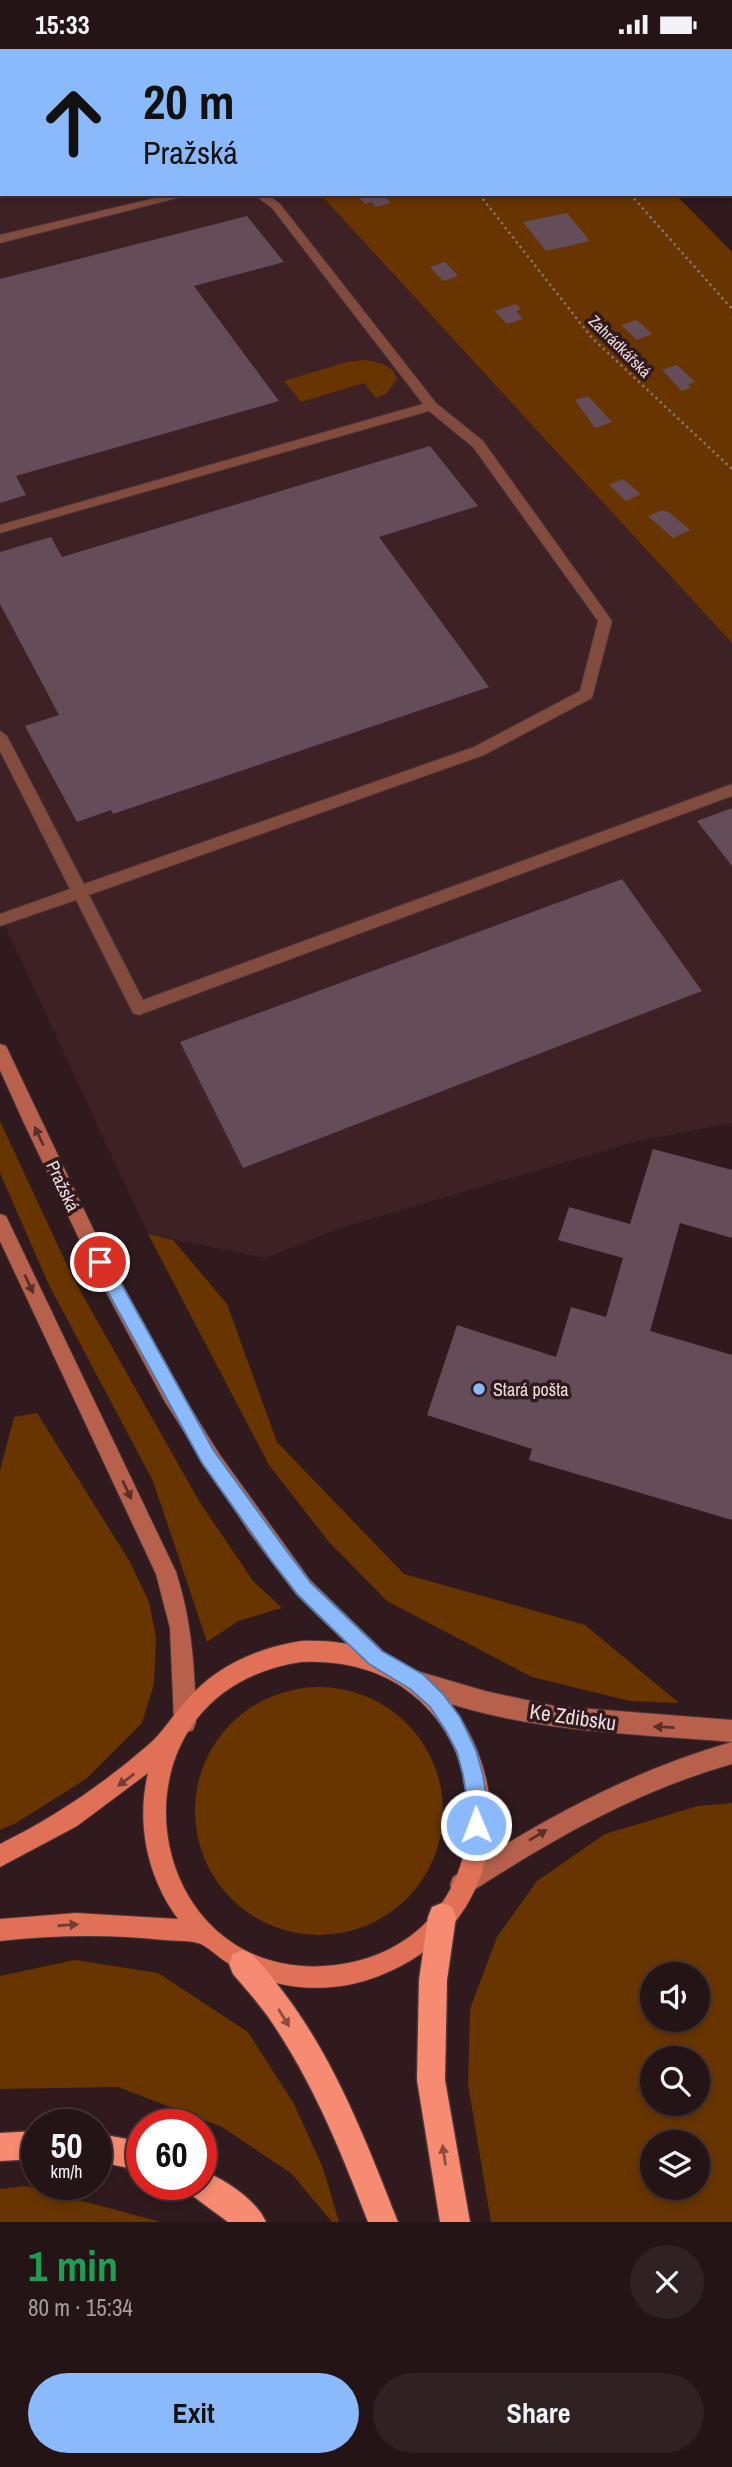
<!DOCTYPE html>
<meta charset="utf-8">
<style>
:root{--surface:#241416;--page:#302123;--text:#f1f3f6;--muted:#a39ea1;--line:#413335;--accent:#8bbafc}
body{margin:0;font-family:"Archivo Narrow",sans-serif;background:var(--page);color:var(--text);height:100vh;display:flex;flex-direction:column;font-size:26px;white-space:nowrap}
*{box-sizing:border-box;margin:0}
p{font-size:23px;color:var(--muted)}
.icon{flex:none;width:38px;height:38px;fill:none;stroke:currentColor;stroke-width:2;stroke-linecap:round;stroke-linejoin:round}
.map{position:relative;height:2173px;overflow:hidden}
.side{display:flex;flex-direction:column;background:var(--surface);flex:1}
.side>*{flex:none}
.guide{position:absolute;left:0px;top:0px;width:733px;height:147px;box-shadow:0 4px 10px #0003,0 0 0 2px var(--line);background:#8bbafc;color:#111;overflow:hidden}
.fabs{position:absolute;left:640px;top:1913px;display:grid;gap:14px}
.fabs a{display:grid;place-items:center;width:70px;height:70px;border-radius:50%;background:var(--surface);box-shadow:0 4px 10px #0003,0 0 0 2px var(--line);font-size:35px}
.speed{position:absolute;left:21px;top:2060px;display:flex;gap:14px;font-size:35px;font-weight:700;text-align:center}
.speed>*{display:grid;place-content:center;width:91px;height:91px;border-radius:50%;background:var(--surface);box-shadow:0 4px 10px #0003,0 0 0 2px var(--line);line-height:1}
.speed small{font-size:18px;font-weight:400}
.speed .limit{border:10px solid #d22;background:#fff;color:#111}
.pin{position:absolute;display:grid;place-items:center;width:60px;height:60px;color:#fff;margin:-30px;border:4px solid #fff;border-radius:50%;box-shadow:0 2px 7px #0007}
.me{position:absolute;width:77px;margin:-38px;rotate:359deg;stroke-linejoin:round;filter:drop-shadow(0 0 5px #0008)}
.turn{display:flex;align-items:center;gap:24px;height:147px;padding:0 28px;font-size:32px}
.turn .icon{width:91px;height:91px;stroke-width:2.5}
.turn b{display:block;font-size:49px;line-height:60px}
.round{display:grid;place-items:center;flex:none;width:74px;height:74px;border-radius:37px;background:var(--page)}
.summary{display:flex;align-items:center;justify-content:space-between;height:119px;padding:0 28px}
h1{font-size:42px;font-weight:700;line-height:52px;color:#1e9e55}
.action{display:flex;gap:14px;margin-top:auto;padding:14px 28px}
.action a{flex:1;height:80px;border-radius:42px;background:var(--accent);color:#111;font-size:28px;font-weight:700;line-height:80px;text-align:center}
.action a+a{background:var(--page);color:var(--text)}
.status{display:flex;justify-content:space-between;align-items:center;height:49px;padding:0 35px;background:var(--surface);direction:ltr}
.status svg{height:19px;fill:currentColor}
.map>svg:first-child{display:block}
.built{fill:#3e2124}
.green{fill:#683501;fill-rule:evenodd}
.building{fill:#644d58}
.lines{fill:none;stroke-linecap:round;stroke-linejoin:round}
.service-casing{stroke:#4a3538;stroke-width:2}
.secondary-casing{stroke:#4a3538;stroke-width:2}
.primary-casing{stroke:#4a3538;stroke-width:2}
.motorway-casing{stroke:#4a3538;stroke-width:3}
.path{stroke:#857274;stroke-width:2.5;stroke-dasharray:2.5 3.5;stroke-linecap:butt}
.service{fill:#814b3e;fill-rule:evenodd}
.secondary{fill:#b7614c;fill-rule:evenodd}
.primary{fill:#e07156;fill-rule:evenodd}
.motorway{fill:#f68b71;fill-rule:evenodd}
.oneway{fill:#582f2b}
.oneway2{fill:#763d34}
.oneway3{fill:#894d43}
.route{fill:#8bbafc;stroke:#5a79a4;stroke-width:2}
.poi-dot{fill:#8bbafc;stroke:#301a1d;stroke-width:2.5}
.labels{text-anchor:middle;dominant-baseline:central;stroke-width:7;stroke-linejoin:round;paint-order:stroke}
.far-street-label{font-size:16px;fill:#edddde;stroke:#301a1d}
.street-label{font-size:18px;fill:#edddde;stroke:#301a1d}
.poi-label{font-size:18px;fill:#edddde;stroke:#301a1d;text-anchor:start}
.near-street-label{font-size:21px;fill:#edddde;stroke:#301a1d}
</style>
<div class="status"><b>15:33</b><svg viewBox="0 0 49 12"><path d="M0 12V9h3v3zM5 12V6h3v6zM10 12V3h3v9zM15 12V0h3v12zM26 1h20v11H26zM47 4h2v5h-2z"/></svg></div>
<div class="map">
<svg width="732" height="2173" viewBox="0 0 732 2173">
<rect width="100%" height="100%" fill="#301a1d"/>
<!-- built -->
<path class="built" d="M0,0L168,2H2V145H320L732,594V1074L638,1092L340,1179L266,1209L148,1185L0,866Z"/>
<!-- green -->
<path class="green" d="M166,0H567L568,2H168Z
M320,145H675L732,203V594Z
M366,311C380,314 392,315 397,330L386,345L376,349L364,334L301,353L284,332L347,313Z
M0,1072L73,1229L199,1452L253,1532L282,1559L238,1572L207,1593L153,1432L49,1236L0,1124Z
M148,1185L173,1191L227,1255L277,1393L404,1525L585,1576L679,1654L630,1652L532,1628L387,1552L329,1493L269,1416Z
M37,1364L130,1513L149,1553L156,1588L154,1635L142,1674L86,1730L16,1774L0,1781V1422L14,1368Z
M195 1762a124 124 0 1 1 248 0a124 124 0 1 1-248 0Z
M732,1754V2173H491L468,2035L470,1960L497,1888L537,1832L605,1785L698,1757ZM698,1925V1970H653V1925ZM698,2009V2054H653V2009ZM698,2093V2138H653V2093Z
M75,1911L158,1924L248,1983L294,2055L323,2119L339,2173H332L292,2125L222,2078L118,2038L0,2040V1927Z
M26,2137L161,2173H0V2140Z"/>
<!-- building -->
<path class="building" d="M356,145H383L391,154L376,158L371,153L365,155Z
M567,164L590,192L546,202L523,173Z
M247,167L284,213L194,237L279,352L16,427L26,446L0,454V230Z
M445,213L458,227L443,232L430,218Z
M516,255L521,260L516,262L523,270L507,275L494,262Z
M637,271L652,285L637,291L621,276Z
M677,316L695,333L688,335L691,339L682,342L662,321Z
M588,347L612,373L595,379L575,351Z
M430,397L478,457L379,488L489,638L113,765L111,761L77,773L25,677L59,666L0,555V503L51,488L62,508Z
M623,430L641,445L626,452L609,436Z
M663,461L670,464L690,481L673,489L648,467Z
M732,759V817L697,772Z
M622,830L702,942L243,1119L180,993Z
M653,1100L732,1121V1189L680,1174L650,1282L732,1306V1471L529,1411L532,1400L427,1366L457,1276L556,1308L571,1258L606,1268L623,1209L558,1191L569,1158L630,1175Z"/>
<g class="lines">
<!-- service casing -->
<g class="service-casing">
<path id="service" d="M117,0H127L128,2H118Z
M0,119H2L0,126Z
M172,145H193L0,194V186Z
M253,145H267L280,155L436,354L483,392L612,572L592,649L484,706L89,846L143,951L732,735V747L139,966L133,964L76,851L0,877V865L70,840L0,702V682L7,687L84,835L474,698L580,642L598,572L473,398L429,362L0,484V476L423,355L272,159Z"/>
</g>
<!-- secondary casing -->
<g class="secondary-casing">
<path id="secondary" d="M0,995L6,997L105,1205L179,1341L220,1406L310,1531L382,1601L385,1608L382,1615L375,1618L368,1615L296,1545L249,1483L165,1353L92,1217L23,1072L0,1021Z
M0,1165L6,1167L176,1523C192,1572 195,1621 196,1673L193,1681L185,1684L177,1681L174,1673L170,1579L156,1525L0,1192Z
M417,1622L485,1642L554,1657L732,1671V1693C624,1684 511,1683 410,1640L406,1633L410,1626Z
M732,1693V1715C636,1742 553,1790 469,1844L461,1847L453,1844L450,1836L453,1828C542,1771 630,1722 732,1693Z"/>
</g>
<!-- primary casing -->
<g class="primary-casing">
<path id="primary" d="M301,1592C504,1582 565,1856 379,1927C330,1946 277,1942 231,1916C221,1911 211,1900 201,1895C191,1891 175,1892 164,1891C109,1885 55,1886 0,1892V1870L76,1864L178,1870C147,1828 136,1774 148,1724L77,1777L0,1818V1795C53,1769 102,1736 147,1697C163,1684 171,1668 185,1653C214,1618 256,1599 301,1592ZM301,1613C509,1603 526,1892 336,1916C139,1940 95,1644 301,1613Z"/>
</g>
<!-- motorway casing -->
<g class="motorway-casing">
<path id="motorway" d="M442,1854L452,1858L456,1868L447,1931L445,2031L470,2173H440L417,2031L419,1931L428,1868L432,1858Z
M243,1901C257,1907 264,1919 273,1930C331,2000 365,2089 398,2173H368C342,2105 314,2036 273,1975C261,1957 247,1941 233,1925L229,1915L233,1905Z
M37,2082V2110L0,2112V2084Z
M96,2084L142,2093V2122L96,2112Z
M201,2121C224,2130 256,2150 266,2173H228L190,2145L185,2135H201Z"/>
</g>
<!-- path -->
<path class="path" d="M479,145L592,289L732,420
M630,145L732,260"/>
<!-- service -->
<use href="#service" class="service"/>
<!-- secondary -->
<use href="#secondary" class="secondary"/>
<!-- primary -->
<use href="#primary" class="primary"/>
<!-- motorway -->
<use href="#motorway" class="motorway"/>
</g>
<!-- one-way arrows -->
<defs><path id="oneway-solid" d="M-6-.8H1V-3.2L6.5 0L1 3.2V.8H-6Z" transform="scale(1.75)"/></defs>
<g class="oneway">
<use href="#oneway-solid" transform="translate(39 1087) rotate(-115)"/>
<use href="#oneway-solid" transform="translate(29 1235) rotate(65)"/>
<use href="#oneway-solid" transform="translate(127 1441) rotate(65)"/>
<use href="#oneway-solid" transform="translate(664 1678) rotate(-177)"/>
<use href="#oneway-solid" transform="translate(538 1786) rotate(-31)"/>
</g>
<g class="oneway2">
<use href="#oneway-solid" transform="translate(126 1731) rotate(143)"/>
<use href="#oneway-solid" transform="translate(68 1876) rotate(-4)"/>
</g>
<g class="oneway3">
<use href="#oneway-solid" transform="translate(284 1969) rotate(58)"/>
<use href="#oneway-solid" transform="translate(444 2106) rotate(-99)"/>
</g>
<!-- route -->
<path class="route" d="M100,1205L106,1207L214,1402L283,1497L311,1534L329,1551L382,1602L424,1626L443,1645L460,1668L476,1701L483,1726L487,1751L486,1776L483,1783L476,1786L469,1783L466,1776L467,1751L463,1726L457,1703L446,1682L430,1658L410,1640L369,1615L316,1564L298,1546L270,1510L202,1414L94,1218L92,1213L94,1207Z"/>
<!-- markers -->
<circle class="poi-dot" cx="479" cy="1340" r="7"/>
<g class="labels">
<!-- far-street labels -->
<g class="far-street-label">
<text transform="translate(620 297) rotate(45)">Zahrádkářská</text>
</g>
<!-- street labels -->
<g class="street-label">
<text transform="translate(63 1137) rotate(65)">Pražská</text>
</g>
<!-- poi labels -->
<g class="poi-label">
<text x="493" y="1340">Stará pošta</text>
</g>
<!-- near-street labels -->
<g class="near-street-label">
<text transform="translate(573 1668) rotate(8)">Ke Zdibsku</text>
</g>
</g>
</svg>
<div class="fabs">
<a><svg class="icon" aria-label="sound" viewBox="0 0 24 24"><path d="M4 9h4l5-4v14l-5-4H4zM17 9q2 3 0 6"/></svg></a>
<a><svg class="icon" aria-label="search" viewBox="0 0 24 24"><circle cx="10" cy="10" r="6"/><path d="M15 15l6 6"/></svg></a>
<a><svg class="icon" aria-label="layers" viewBox="0 0 24 24"><path d="M12 4l9 5-9 5-9-5zM3 14l9 5 9-5"/></svg></a>
</div>
<div class="speed"><div>50<small>km/h</small></div><div class="limit">60</div></div>
<div class="pin" style="left:100px;top:1213px;background:#d93025"><svg class="icon" aria-label="arrive" viewBox="0 0 24 24"><path d="M6 21V4h12l-3 4 3 4H6"/></svg></div>
<svg class="me" style="left:476px;top:1776px" viewBox="-20 -20 40 40"><circle r="17" fill="#8bbafc" stroke="#fff" stroke-width="3"/><path d="M0-11L8 9 0 5-8 9z" fill="#fff"/></svg>
<div class="guide">
<div class="turn"><svg class="icon" aria-label="ahead" viewBox="0 0 24 24"><path d="M12 20V5M6 11l6-6 6 6"/></svg><div><b>20 m</b>Pražská</div></div>
</div>
</div>
<section class="side">
<div class="summary"><div><h1>1 min</h1><p>80 m · 15:34</p></div><a class="round"><svg class="icon" aria-label="close" viewBox="0 0 24 24"><path d="M6 6l12 12M18 6L6 18"/></svg></a></div>
<div class="action"><a>Exit</a><a>Share</a></div>
</section>
